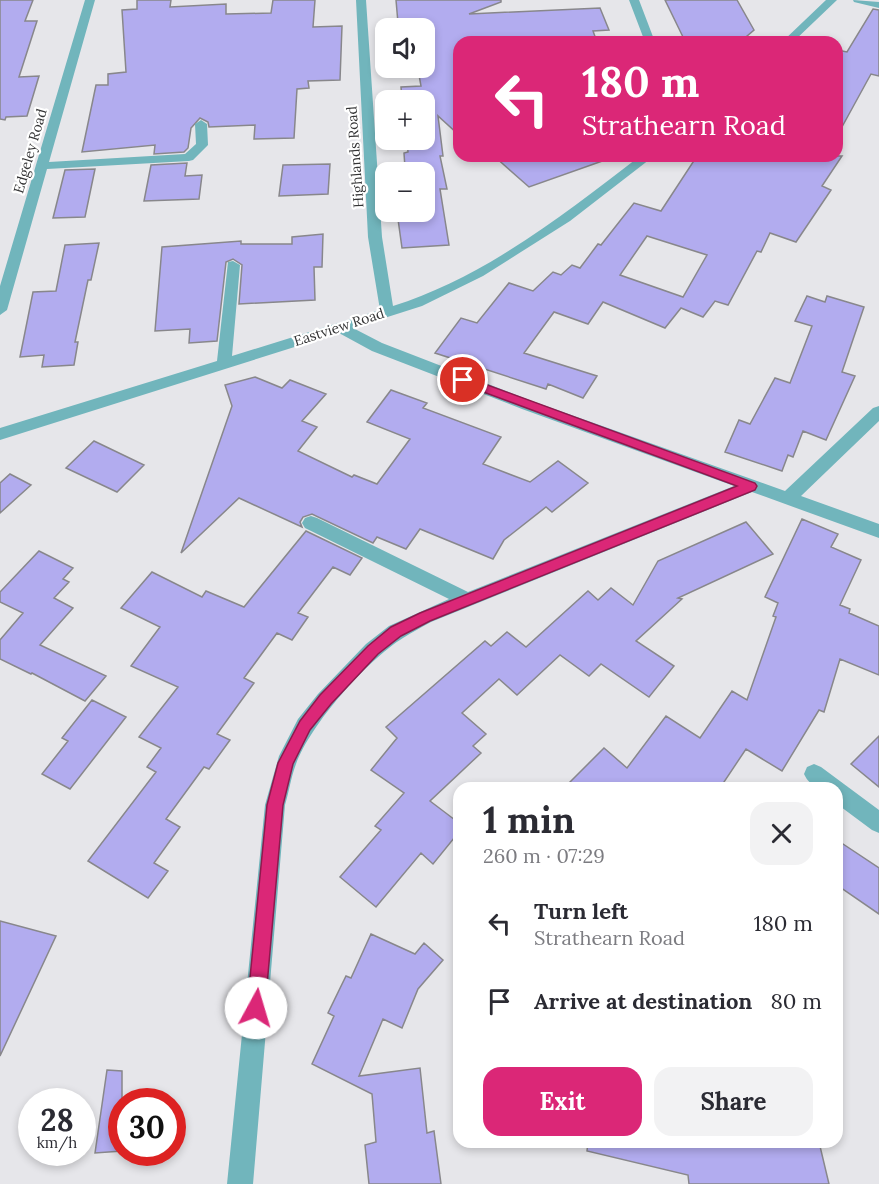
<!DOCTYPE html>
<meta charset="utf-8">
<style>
:root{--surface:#fff;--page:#f2f2f3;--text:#2b2b33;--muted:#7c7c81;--accent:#db2777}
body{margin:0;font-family:Lora,serif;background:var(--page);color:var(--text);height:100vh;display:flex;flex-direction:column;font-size:22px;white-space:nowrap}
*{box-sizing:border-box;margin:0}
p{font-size:20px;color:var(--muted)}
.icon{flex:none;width:33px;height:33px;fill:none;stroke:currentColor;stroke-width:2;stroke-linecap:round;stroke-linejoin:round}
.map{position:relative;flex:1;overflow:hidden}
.side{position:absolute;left:453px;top:782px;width:390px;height:366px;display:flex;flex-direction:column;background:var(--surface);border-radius:18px;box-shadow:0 3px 9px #0003}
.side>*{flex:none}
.banner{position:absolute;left:453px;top:36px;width:390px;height:126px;border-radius:18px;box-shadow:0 3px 9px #0003;background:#db2777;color:#fff;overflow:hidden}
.controls{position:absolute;left:375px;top:18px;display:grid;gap:12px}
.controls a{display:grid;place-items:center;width:60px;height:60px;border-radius:12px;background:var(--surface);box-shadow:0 3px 9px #0003;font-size:30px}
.speed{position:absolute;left:18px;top:1088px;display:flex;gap:12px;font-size:30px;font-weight:700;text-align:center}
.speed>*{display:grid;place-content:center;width:78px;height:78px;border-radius:50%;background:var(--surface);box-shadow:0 3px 9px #0003;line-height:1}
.speed small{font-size:15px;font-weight:400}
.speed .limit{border:9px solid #d22;background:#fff;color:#111}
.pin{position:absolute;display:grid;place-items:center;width:51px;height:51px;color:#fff;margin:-26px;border:3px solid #fff;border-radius:50%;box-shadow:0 2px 6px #0007}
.me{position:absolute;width:66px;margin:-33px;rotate:6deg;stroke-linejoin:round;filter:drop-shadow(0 0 4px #0008)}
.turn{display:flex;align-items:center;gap:21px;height:126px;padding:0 30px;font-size:27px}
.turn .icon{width:78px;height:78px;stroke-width:2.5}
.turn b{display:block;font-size:42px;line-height:51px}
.round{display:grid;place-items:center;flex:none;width:63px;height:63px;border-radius:18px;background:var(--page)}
.headline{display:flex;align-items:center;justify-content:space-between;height:102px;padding:0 30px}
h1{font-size:36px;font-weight:800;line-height:45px}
.button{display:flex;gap:12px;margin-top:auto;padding:12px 30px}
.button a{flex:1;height:69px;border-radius:18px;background:var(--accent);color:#fff;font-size:24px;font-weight:800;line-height:69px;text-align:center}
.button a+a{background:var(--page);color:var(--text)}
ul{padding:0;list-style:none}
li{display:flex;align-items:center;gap:18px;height:78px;padding:0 30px}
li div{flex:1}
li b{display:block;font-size:22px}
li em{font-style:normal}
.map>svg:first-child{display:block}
.building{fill:#b2acef;stroke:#88878b;stroke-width:1.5;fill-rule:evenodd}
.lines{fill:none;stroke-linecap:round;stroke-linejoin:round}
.minor{fill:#71b5bc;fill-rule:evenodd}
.route{fill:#db2777;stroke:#8e194d;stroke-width:1.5}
.labels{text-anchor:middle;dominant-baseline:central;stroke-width:4.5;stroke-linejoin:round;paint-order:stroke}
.far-street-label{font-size:14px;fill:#343435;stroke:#fff}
</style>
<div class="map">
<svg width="879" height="1184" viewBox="0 0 879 1184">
<rect width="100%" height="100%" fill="#e6e6ea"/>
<!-- building -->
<path class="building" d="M0,0H33L25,21H37L19,77L39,76L27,116L6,117L5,120L0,119Z
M137,0H171L170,7L226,4V14L271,13L273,0H315L313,27L342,26L340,80L308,81L309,88L297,89L294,138L254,139L255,125L209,127L208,122L200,118L191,128L188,148L184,152L154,154L155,145L82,152L96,85H108V74L126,72L122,10L137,9Z
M396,0H501V2L469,14L600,8L609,30L593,31L597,42H459V135L438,116L443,156H440L447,189H440L449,245L402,248L397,212H424V172H392V169L405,168L404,153L408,152L407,140H424V100H402L401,87L421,86L419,75L424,74V28H402V23H398Z
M665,0H737L754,30L740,42H699L683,37Z
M873,9L879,10V76L871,74L837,136V50L847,52Z
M494,156H607L608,159L529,187Z
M697,156H842L822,186L831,190L796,242L770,233L761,252L757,251L728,305L715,301L703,317L681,308L665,328L603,302L588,324L554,312L524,353L597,376L583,398L548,384L546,389L435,353L461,318L477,323L509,283L533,291L553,272L561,275L572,265L580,268L598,244L601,245L634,203L661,211ZM647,236L707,255L683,297L620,275Z
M187,163L185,176L202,175L199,199L144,201L151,165Z
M330,164L328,194L279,196L283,165Z
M95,169L85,217L53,218L65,170Z
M323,234L322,267H314L315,300L239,304L242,265L233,259L226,262L217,341L189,343L190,329L155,331L162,247L241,241V244H292V237Z
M99,243L91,280H88L75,342H78L74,365L42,367L44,355L20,357L33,292L56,291L65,245Z
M807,296L825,302L827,296L864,307L842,372L855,376L826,440L803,431L793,457L788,455L782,471L725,452L739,420L750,424L775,378L790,383L812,326L795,321Z
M255,377L282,388L290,380L326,394L302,421L317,427L298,451L352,477L354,475L377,484L410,439L367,422L391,390L427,403L423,408L501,437L483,464L530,482L558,461L588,483L552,512L546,507L504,540L493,559L420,529L406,549L377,537L373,543L312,514L303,517L300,522L302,527L239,498L181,553L232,406L225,385Z
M94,441L144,465L117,492L66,468Z
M10,474L31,485L0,513V483Z
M802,519L838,534L831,547L861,560L840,605L850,609L849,613L879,626V675L840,659L824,712L819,710L782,771L746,749L720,788H564L604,748L627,768L666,716L700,738L732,691L747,700L776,617L773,616L778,603L765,597Z
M746,522L773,554L678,598L682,599L636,641L674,666L649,697L601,664L589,676L560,655L517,695L499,679L462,713L486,734L473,746L481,753L430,801L459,823V832L433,864L421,853L376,907L340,877L381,830L375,826L404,793L371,770L397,738L386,727L485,641L491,646L507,632L526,647L588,591L598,600L611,588L633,605L658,561Z
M306,531L362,558L350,575L333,567L298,613L308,617L292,640L277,633L244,678L254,683L217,734L230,740L209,769L204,767L166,819L180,827L154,863L168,871L148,898L88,861L156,772L147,767L161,748L139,737L178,687L131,666L160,627L121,608L152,572L202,597L206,591L244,607Z
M39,551L73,568L63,579L69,582L54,598L73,608L40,645L106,676L85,701L32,673L31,674L0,659V640L23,613L0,602V592Z
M92,700L126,717L70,789L42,774L68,741L62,738Z
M879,736V787L851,764Z
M837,840L879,868V914L837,885Z
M0,921L56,936L0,1056Z
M371,934L415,954L424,943L443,960L418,989L402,1028L383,1019L359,1076L420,1068L427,1133L434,1131L441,1184H369L365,1145L376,1142L372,1094L312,1064L334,1016L328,1013L346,976L351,978Z
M107,1070L122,1071V1151L95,1153Z
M588,1142H819L829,1184H689L688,1175L587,1151Z"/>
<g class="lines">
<!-- minor -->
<path class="minor" d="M85,0H95L49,162L185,154L196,144L195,124L201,120L207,124L208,145L193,160L189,161L47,169L7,310L0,315V286Z
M356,0H366L382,237L393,306C485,277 565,214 640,156H654L570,221L483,276L422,306L353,328L382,343L532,401L785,491L873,408L879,406V421L801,496L879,524V538L752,492L431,622C422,627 412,632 403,638C367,660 310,725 296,764C291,777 289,792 285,805L253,1184H227L265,805L279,756L298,719L318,694L366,644L389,626L449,599L305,528L302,523L305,518L311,516L317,518L468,592L734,486L522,409L372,351L339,333L0,440V428L217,361L228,262L233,261L240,265L232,356L380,310L368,237Z
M629,0H639L655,42H645Z
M826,0H837L793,42H782Z
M853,0L879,2V8L854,2Z
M814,764L821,767L879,810V833L872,830L837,804V788C822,788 811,789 804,774L807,767Z"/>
</g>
<!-- route -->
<path class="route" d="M463,376L755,483L757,486L755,490L430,621L401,636L378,654L331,704L310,730L293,764L283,805L265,1008L262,1015L256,1017L249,1015L247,1008L267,805L278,763L300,721L320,695L368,646L391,627L420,613L737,486L459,383V378Z"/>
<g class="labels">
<!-- far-street labels -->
<g class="far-street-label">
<text transform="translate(30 151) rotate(-74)">Edgeley Road</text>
<text transform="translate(355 157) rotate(-94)">Highlands Road</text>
<text transform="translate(339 327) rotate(-18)">Eastview Road</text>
</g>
</g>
</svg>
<div class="controls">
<a><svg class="icon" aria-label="sound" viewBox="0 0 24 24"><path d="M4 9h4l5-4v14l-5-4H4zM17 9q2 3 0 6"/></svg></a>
<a>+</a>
<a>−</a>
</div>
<div class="speed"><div>28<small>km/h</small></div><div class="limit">30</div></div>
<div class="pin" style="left:463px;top:380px;background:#d93025"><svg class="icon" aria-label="arrive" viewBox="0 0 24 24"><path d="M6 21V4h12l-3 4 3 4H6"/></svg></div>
<svg class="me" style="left:256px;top:1008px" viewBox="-20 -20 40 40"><circle r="19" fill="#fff"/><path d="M0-13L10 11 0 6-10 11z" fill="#db2777"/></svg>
<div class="banner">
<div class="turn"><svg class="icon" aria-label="left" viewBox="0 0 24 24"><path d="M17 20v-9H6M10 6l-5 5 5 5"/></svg><div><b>180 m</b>Strathearn Road</div></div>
</div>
<section class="side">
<div class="headline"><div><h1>1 min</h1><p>260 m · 07:29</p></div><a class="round"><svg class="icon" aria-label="close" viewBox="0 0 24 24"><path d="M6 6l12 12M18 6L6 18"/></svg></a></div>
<ul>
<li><svg class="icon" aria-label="left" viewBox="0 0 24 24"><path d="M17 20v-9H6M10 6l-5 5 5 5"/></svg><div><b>Turn left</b><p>Strathearn Road</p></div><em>180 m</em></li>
<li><svg class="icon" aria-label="arrive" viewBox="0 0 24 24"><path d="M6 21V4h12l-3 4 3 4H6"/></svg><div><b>Arrive at destination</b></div><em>80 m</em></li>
</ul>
<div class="button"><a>Exit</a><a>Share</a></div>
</section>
</div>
